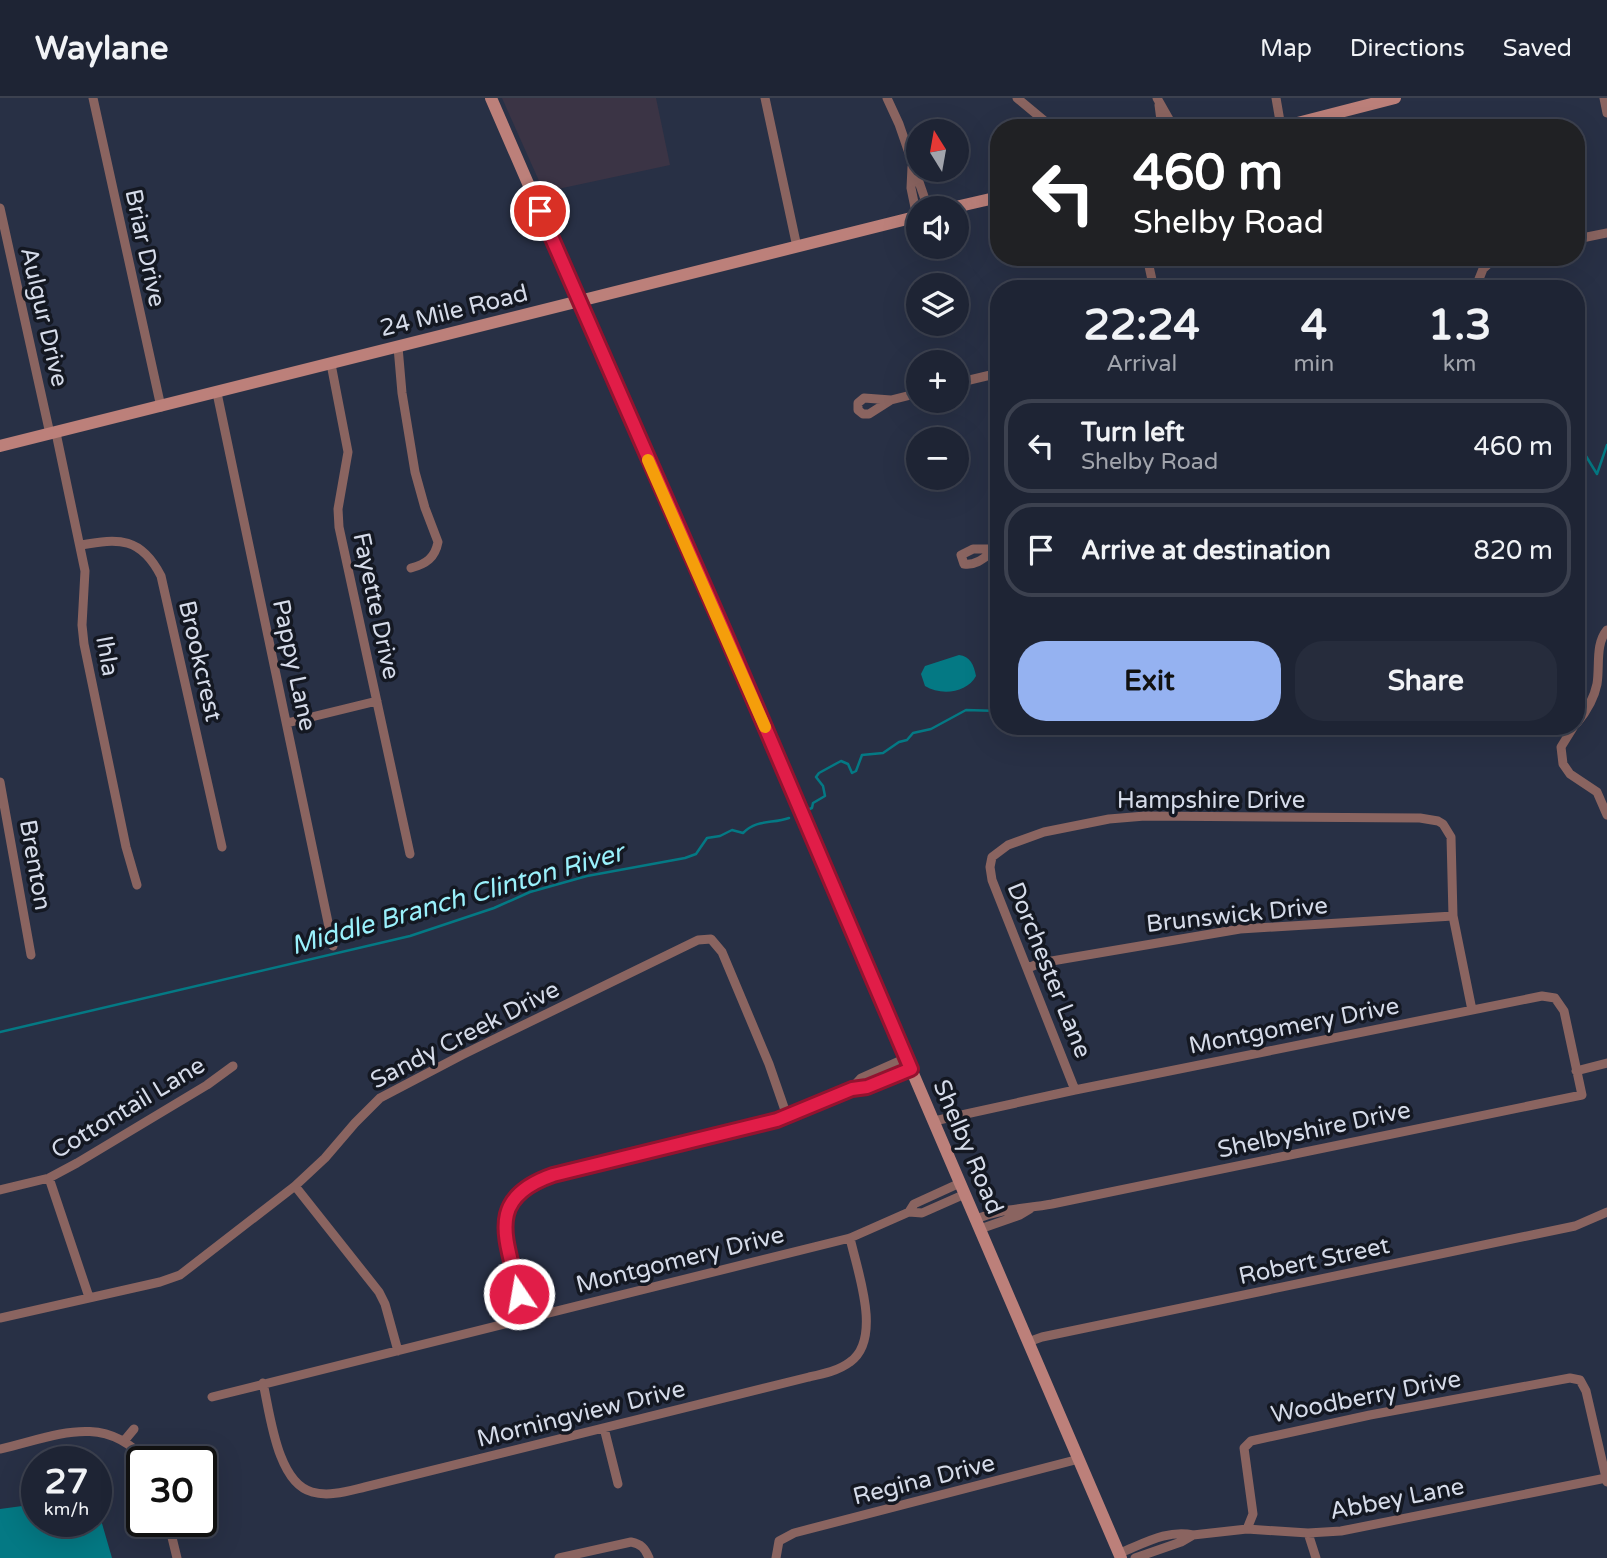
<!DOCTYPE html>
<meta charset="utf-8">
<style>
:root{--surface:#1e2434;--page:#262c3c;--text:#f1f3f6;--muted:#a1a4ac;--line:#3c414f;--accent:#95b2f1}
body{margin:0;font-family:"Varela Round",sans-serif;background:var(--page);color:var(--text);height:100vh;display:flex;flex-direction:column;font-size:26px;white-space:nowrap}
*{box-sizing:border-box;margin:0}
p{font-size:23px;color:var(--muted)}
.icon{flex:none;width:38px;height:38px;fill:none;stroke:currentColor;stroke-width:2;stroke-linecap:round;stroke-linejoin:round}
.map{position:relative;flex:1;overflow:hidden}
.drawer{position:absolute;left:990px;top:182px;width:595px;height:455px;display:flex;flex-direction:column;background:var(--surface);border-radius:28px;box-shadow:0 7px 28px #0002,0 0 0 2px var(--line)}
.drawer>*{flex:none}
.top-card{position:absolute;left:990px;top:21px;width:595px;height:147px;border-radius:28px;box-shadow:0 7px 28px #0002,0 0 0 2px var(--line);background:#202124;color:#fff;overflow:hidden}
.needle{width:46px;rotate:349deg}
.buttons{position:absolute;left:906px;top:21px;display:grid;gap:14px}
.buttons a{display:grid;place-items:center;width:63px;height:63px;border-radius:50%;background:var(--surface);box-shadow:0 7px 28px #0002,0 0 0 2px var(--line);font-size:35px}
.speed{position:absolute;left:21px;top:1348px;display:flex;gap:14px;font-size:35px;font-weight:700;text-align:center}
.speed>*{display:grid;place-content:center;width:91px;height:91px;border-radius:50%;background:var(--surface);box-shadow:0 7px 28px #0002,0 0 0 2px var(--line);line-height:1}
.speed small{font-size:18px;font-weight:400}
.speed .limit{border:4px solid #111;border-radius:10px;background:#fff;color:#111}
.pin{position:absolute;display:grid;place-items:center;width:60px;height:60px;color:#fff;margin:-30px;border:4px solid #fff;border-radius:50%;box-shadow:0 2px 7px #0007}
.me{position:absolute;width:77px;margin:-38px;rotate:348deg;stroke-linejoin:round;filter:drop-shadow(0 0 5px #0008)}
.turn{display:flex;align-items:center;gap:24px;height:147px;padding:0 28px;font-size:32px}
.turn .icon{width:91px;height:91px;stroke-width:2.5}
.turn b{display:block;font-size:49px;line-height:60px}
.eta{display:flex;justify-content:space-evenly;align-items:center;height:119px;text-align:center}
.eta b{font-size:42px;font-weight:700;line-height:49px}
.cta{display:flex;gap:14px;margin-top:auto;padding:14px 28px}
.cta a{flex:1;height:80px;border-radius:28px;background:var(--accent);color:#111;font-size:28px;font-weight:700;line-height:80px;text-align:center}
.cta a+a{background:var(--page);color:var(--text)}
ul{padding:0;list-style:none}
li{display:flex;align-items:center;gap:21px;height:94px;margin:0 14px 10px;padding:0 14px;border:4px solid var(--line);border-radius:28px}
li div{flex:1}
li b{display:block;font-size:26px}
li em{font-style:normal}
header{display:flex;align-items:center;gap:42px;box-sizing:border-box;height:98px;padding:0 35px;background:var(--surface);border-bottom:2px solid var(--line)}
header strong{font-size:33px}
nav{display:flex;gap:38px;margin-inline-start:auto;font-size:24px}
.map>svg:first-child{display:block}
.education{fill:#3b3445}
.water{fill:#047984}
.lines{fill:none;stroke-linecap:round;stroke-linejoin:round}
.stream{stroke:#047984;stroke-width:2.5}
.street{stroke:#8a6460;stroke-width:9}
.secondary{stroke:#bc807a;stroke-width:12}
.route-casing{stroke:#92132f;stroke-width:18}
.route{stroke:#e11d48;stroke-width:12}
.slow{stroke:#f59e0b;stroke-width:12}
.labels{text-anchor:middle;dominant-baseline:central;stroke-width:7;stroke-linejoin:round;paint-order:stroke}
.street-label{font-size:24px;fill:#d5dbe9;stroke:#141822}
.water-label{font-size:26px;font-style:italic;fill:#9af1fc;stroke:#141822}
</style>
<header>
<strong>Waylane</strong>
<nav><a>Map</a><a>Directions</a><a>Saved</a></nav>
</header>
<div class="map">
<svg width="1607" height="1460" viewBox="0 0 1607 1460">
<rect width="100%" height="100%" fill="#283045"/>
<!-- education -->
<path class="education" d="M502,0H656L670,67L544,94Z"/>
<!-- water -->
<path class="water" d="M959,557C970,558 974,567 976,578C967,595 941,598 925,588L921,576L925,568Z
M37,1406V1423H96V1414L101,1422L112,1460H0V1411Z"/>
<g class="lines">
<!-- stream -->
<path class="stream" d="M1577,354L1581,350L1597,376L1607,347
M807,712L812,710L813,705L825,698L823,688L816,679L819,675L841,663L848,666L852,675L856,673L862,657L883,655L899,644L907,642L913,635L931,631L966,612L999,613
M0,934L410,838L494,810L530,794L587,778L685,760L696,756L707,740L720,738L732,732L743,735C757,721 772,726 789,720"/>
<!-- street -->
<path class="street" d="M93,0L161,309
M765,0L797,149
M887,0L899,26L928,110
M1017,0L1053,30
M1157,0L1174,30
M1276,0L1281,29
M1604,0L1607,15
M1159,7L1162,30
M912,69L911,90L917,119
M0,110L50,336
M1577,141L1607,135
M1147,159L1154,191
M1475,191L1483,171L1496,159
M398,249L402,295L415,374L425,410L438,444C435,460 426,466 411,470
M331,266L348,354L338,411L339,429L410,756
M957,285L999,275
M217,295L333,848
M891,302L869,316H863L858,312V305L864,300L891,302L919,295
M56,335L85,473L82,527L84,546L126,749L137,787
M81,447C119,440 141,439 161,478L222,749
M973,451H996C986,458 977,468 964,466L961,457Z
M287,625L377,603
M1577,625C1586,614 1594,601 1597,586C1600,568 1595,546 1607,532
M1574,628L1561,649L1563,666L1570,676L1597,694L1607,717
M0,684L31,857
M1028,870L1040,865L1240,831L1453,818
M906,960L861,980L851,991L867,989L911,971
M1576,973L1607,965
M1075,992L992,782L990,769L992,759L1008,747L1044,734L1109,721L1145,718L1420,720L1438,723L1443,726L1451,739L1453,818L1472,912
M934,1023L1075,992L1542,898L1555,900L1564,913L1582,997L1052,1106C1024,1111 1004,1110 976,1121
M49,1080L89,1199
M295,1088L379,1194L385,1206L398,1253
M0,1092L49,1080L77,1065L207,987L233,968
M909,1114L914,1106L960,1085
M980,1131L1020,1117L1030,1111
M0,1220L160,1184L180,1177L295,1088L325,1060L355,1025L380,1000L462,957L698,842L711,841L722,854L769,966L787,1018
M524,1221L504,1130L505,1121L508,1111L517,1097L531,1086L553,1078L760,1027L787,1018L851,991
M1028,1244L1042,1239L1575,1128L1607,1114
M263,1285C270,1315 277,1385 312,1394C329,1399 348,1393 365,1389L809,1279C823,1276 838,1273 850,1264C883,1241 857,1172 850,1140
M212,1299L850,1140L909,1114L922,1115L965,1096
M604,1330L618,1386
M124,1343L134,1331
M0,1351C54,1339 104,1313 146,1363
M168,1423L177,1460
M1247,1431L1253,1416L1244,1350L1251,1343L1370,1317L1570,1280L1580,1282L1586,1293L1607,1384
M1308,1435L1316,1460
M1193,1437L1247,1431L1308,1435L1341,1433L1606,1380
M1120,1455C1143,1446 1168,1431 1193,1437L1181,1444L1135,1460
M559,1460L631,1444C641,1446 645,1450 649,1460
M776,1460L779,1443L794,1435L1079,1361"/>
<!-- secondary -->
<path class="secondary" d="M491,0L627,314L725,535L793,696L1121,1460
M1278,30L1395,0
M951,110L999,99
M0,348L919,118"/>
</g>
<g class="lines">
<!-- route casing -->
<g class="route-casing">
<path id="route" d="M519,1196C507,1141 484,1101 553,1077L777,1022L852,991L867,989L911,971L725,535L540,113"/>
</g>
<!-- route -->
<use href="#route" class="route"/>
<!-- slow -->
<path class="slow" d="M648,362L765,629"/>
</g>
<g class="labels">
<!-- street labels -->
<g class="street-label">
<text transform="translate(145 150) rotate(78)">Briar Drive</text>
<text transform="translate(454 213) rotate(-14)">24 Mile Road</text>
<text transform="translate(44 219) rotate(77)">Aulgur Drive</text>
<text transform="translate(376 508) rotate(78)">Fayette Drive</text>
<text transform="translate(107 558) rotate(80)">Ihla</text>
<text transform="translate(200 563) rotate(77)">Brookcrest</text>
<text transform="translate(294 567) rotate(78)">Pappy Lane</text>
<text x="1211" y="702">Hampshire Drive</text>
<text transform="translate(35 767) rotate(80)">Brenton</text>
<text transform="translate(1237 817) rotate(-6)">Brunswick Drive</text>
<text transform="translate(1049 872) rotate(68)">Dorchester Lane</text>
<text transform="translate(1294 928) rotate(-11)">Montgomery Drive</text>
<text transform="translate(465 937) rotate(-27)">Sandy Creek Drive</text>
<text transform="translate(128 1010) rotate(-31)">Cottontail Lane</text>
<text transform="translate(1314 1032) rotate(-12)">Shelbyshire Drive</text>
<text transform="translate(968 1049) rotate(67)">Shelby Road</text>
<text transform="translate(680 1162) rotate(-14)">Montgomery Drive</text>
<text transform="translate(1314 1163) rotate(-12)">Robert Street</text>
<text transform="translate(1366 1299) rotate(-11)">Woodberry Drive</text>
<text transform="translate(581 1316) rotate(-14)">Morningview Drive</text>
<text transform="translate(924 1382) rotate(-14)">Regina Drive</text>
<text transform="translate(1397 1401) rotate(-11)">Abbey Lane</text>
</g>
<!-- water labels -->
<g class="water-label">
<text transform="translate(457 801) rotate(-16)">Middle Branch Clinton River</text>
</g>
</g>
</svg>
<div class="buttons">
<a><svg class="needle" viewBox="-14 -14 28 28"><path d="M0-13l5 13h-10z" fill="#e53935"/><path d="M0 13l5-13h-10z" fill="#a1a4ac"/></svg></a>
<a><svg class="icon" aria-label="sound" viewBox="0 0 24 24"><path d="M4 9h4l5-4v14l-5-4H4zM17 9q2 3 0 6"/></svg></a>
<a><svg class="icon" aria-label="layers" viewBox="0 0 24 24"><path d="M12 4l9 5-9 5-9-5zM3 14l9 5 9-5"/></svg></a>
<a>+</a>
<a>−</a>
</div>
<div class="speed"><div>27<small>km/h</small></div><div class="limit">30</div></div>
<div class="pin" style="left:540px;top:113px;background:#d93025"><svg class="icon" aria-label="arrive" viewBox="0 0 24 24"><path d="M6 21V4h12l-3 4 3 4H6"/></svg></div>
<svg class="me" style="left:519px;top:1196px" viewBox="-20 -20 40 40"><circle r="17" fill="#e11d48" stroke="#fff" stroke-width="3"/><path d="M0-11L8 9 0 5-8 9z" fill="#fff"/></svg>
<div class="top-card">
<div class="turn"><svg class="icon" aria-label="left" viewBox="0 0 24 24"><path d="M17 20v-9H6M10 6l-5 5 5 5"/></svg><div><b>460 m</b>Shelby Road</div></div>
</div>
<section class="drawer">
<div class="eta">
<div><b>22:24</b><p>Arrival</p></div>
<div><b>4</b><p>min</p></div>
<div><b>1.3</b><p>km</p></div>
</div>
<ul>
<li><svg class="icon" aria-label="left" viewBox="0 0 24 24"><path d="M17 20v-9H6M10 6l-5 5 5 5"/></svg><div><b>Turn left</b><p>Shelby Road</p></div><em>460 m</em></li>
<li><svg class="icon" aria-label="arrive" viewBox="0 0 24 24"><path d="M6 21V4h12l-3 4 3 4H6"/></svg><div><b>Arrive at destination</b></div><em>820 m</em></li>
</ul>
<div class="cta"><a>Exit</a><a>Share</a></div>
</section>
</div>
